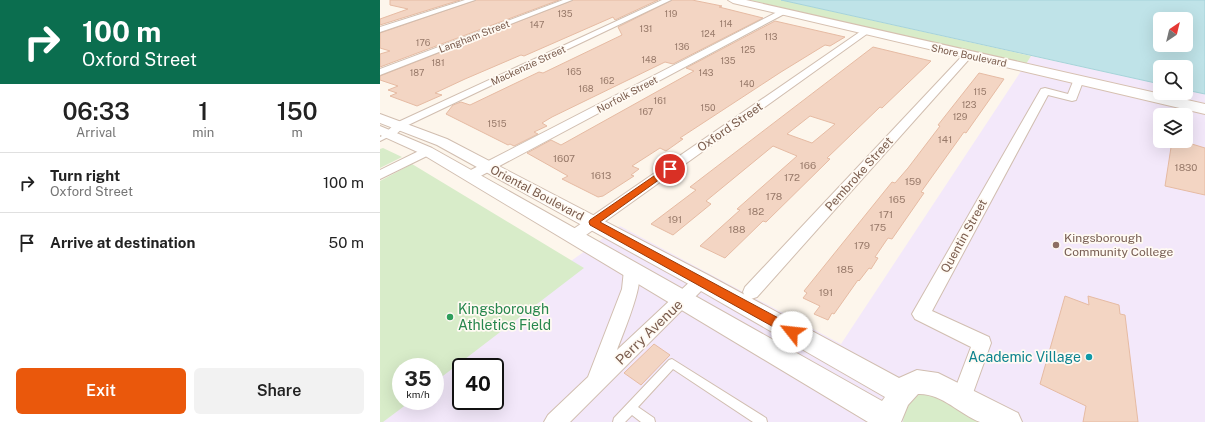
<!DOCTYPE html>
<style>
:root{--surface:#fff;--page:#f2f2f2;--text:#222;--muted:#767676;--line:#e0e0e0;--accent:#ea580c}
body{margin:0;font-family:"Public Sans",sans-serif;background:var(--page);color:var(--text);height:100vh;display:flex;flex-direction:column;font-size:15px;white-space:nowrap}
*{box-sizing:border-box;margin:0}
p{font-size:13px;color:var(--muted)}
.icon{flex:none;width:22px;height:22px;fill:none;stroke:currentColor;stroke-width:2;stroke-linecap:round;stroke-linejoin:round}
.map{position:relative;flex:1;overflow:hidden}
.drawer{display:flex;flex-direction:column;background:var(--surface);width:380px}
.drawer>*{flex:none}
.top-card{background:#0b6e4f;color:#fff;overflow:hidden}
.needle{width:26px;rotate:35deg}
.fabs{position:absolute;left:773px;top:12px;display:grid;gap:8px}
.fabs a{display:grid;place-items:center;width:40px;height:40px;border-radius:6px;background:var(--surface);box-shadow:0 4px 16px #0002;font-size:20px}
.speed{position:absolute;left:12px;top:358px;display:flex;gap:8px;font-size:20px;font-weight:700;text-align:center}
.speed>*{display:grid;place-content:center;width:52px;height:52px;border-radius:50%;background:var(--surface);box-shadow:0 4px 16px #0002;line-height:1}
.speed small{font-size:10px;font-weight:400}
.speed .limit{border:2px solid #111;border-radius:6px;background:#fff;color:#111}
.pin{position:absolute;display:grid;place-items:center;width:34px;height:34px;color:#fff;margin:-17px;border:2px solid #fff;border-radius:50%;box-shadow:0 1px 4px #0007}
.me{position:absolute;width:44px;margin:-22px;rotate:299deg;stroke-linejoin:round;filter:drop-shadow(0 0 3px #0008)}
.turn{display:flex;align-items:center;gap:14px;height:84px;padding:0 16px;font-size:18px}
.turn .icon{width:52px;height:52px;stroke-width:2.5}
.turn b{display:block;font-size:28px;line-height:34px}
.eta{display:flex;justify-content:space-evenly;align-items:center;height:68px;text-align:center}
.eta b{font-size:24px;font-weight:600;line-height:28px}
.action{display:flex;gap:8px;margin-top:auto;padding:8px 16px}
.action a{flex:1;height:46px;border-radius:6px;background:var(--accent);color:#fff;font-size:16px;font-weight:600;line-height:46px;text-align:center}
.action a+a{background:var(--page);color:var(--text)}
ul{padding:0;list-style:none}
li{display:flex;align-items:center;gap:12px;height:60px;padding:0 16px;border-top:1px solid var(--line)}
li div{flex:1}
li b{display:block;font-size:15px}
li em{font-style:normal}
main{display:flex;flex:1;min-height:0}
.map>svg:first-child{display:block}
.education{fill:#f3e8fa;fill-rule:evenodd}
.green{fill:#d8ecc9}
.water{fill:#bfe3e8;stroke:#a5d3da;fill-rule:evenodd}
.building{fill:#f3d5c3;stroke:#e6bba3;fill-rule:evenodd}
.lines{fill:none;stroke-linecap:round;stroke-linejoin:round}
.service-casing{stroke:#d1beb0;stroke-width:2}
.minor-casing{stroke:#d1beb0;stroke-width:2}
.tertiary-casing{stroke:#d1beb0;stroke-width:2}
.secondary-casing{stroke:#d6c0b0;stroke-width:2}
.service{fill:#fff;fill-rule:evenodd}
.minor{fill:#fff;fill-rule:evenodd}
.tertiary{fill:#fff;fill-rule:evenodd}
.secondary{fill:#fff;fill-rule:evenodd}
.route{fill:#ea580c;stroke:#983908}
.education-dot{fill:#8d6e63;stroke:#fffaf3;stroke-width:1.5}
.leisure-dot{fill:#2e9e5b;stroke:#fffaf3;stroke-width:1.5}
.culture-dot{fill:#0f9aa8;stroke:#fffaf3;stroke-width:1.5}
.labels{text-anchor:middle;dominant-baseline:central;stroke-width:3.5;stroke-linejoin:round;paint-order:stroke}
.far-number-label{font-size:9px;fill:#987a6a}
.far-street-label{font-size:10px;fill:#7a5c4d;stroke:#fffaf3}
.number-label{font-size:10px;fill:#987a6a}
.street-label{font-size:12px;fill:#7a5c4d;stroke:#fffaf3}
.education-label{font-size:12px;fill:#785e54;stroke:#fffaf3;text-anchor:start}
.near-leisure-label{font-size:14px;fill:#27864d;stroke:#fffaf3;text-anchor:start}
.near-street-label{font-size:14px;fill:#7a5c4d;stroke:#fffaf3}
.near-culture-label{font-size:14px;fill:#0d838f;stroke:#fffaf3;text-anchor:end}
</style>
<main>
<section class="drawer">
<div class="top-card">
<div class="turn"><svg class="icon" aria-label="right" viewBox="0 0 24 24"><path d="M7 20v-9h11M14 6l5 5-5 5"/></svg><div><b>100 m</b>Oxford Street</div></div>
</div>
<div class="eta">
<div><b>06:33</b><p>Arrival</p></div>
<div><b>1</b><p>min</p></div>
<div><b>150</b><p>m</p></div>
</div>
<ul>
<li><svg class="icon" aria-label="right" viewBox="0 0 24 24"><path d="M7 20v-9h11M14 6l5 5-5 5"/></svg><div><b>Turn right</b><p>Oxford Street</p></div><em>100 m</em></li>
<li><svg class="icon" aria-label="arrive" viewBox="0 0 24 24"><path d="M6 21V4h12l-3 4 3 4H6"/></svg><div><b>Arrive at destination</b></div><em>50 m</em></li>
</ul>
<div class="action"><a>Exit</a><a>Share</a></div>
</section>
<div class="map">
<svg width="825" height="422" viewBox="0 0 825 422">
<rect width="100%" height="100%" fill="#fdf6ec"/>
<!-- education -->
<path class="education" d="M651,56L780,84V93H806V90L825,94V422H0V181L191,261L240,226L461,344ZM780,115H806V141H780ZM21,367H55V401H21ZM81,367H115V401H81Z"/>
<!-- green -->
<path class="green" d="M369,0H401L651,56L646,64Z
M3,148L22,157L0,168V149Z
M32,164L204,268L55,382V367H21V401H31L3,422H0V181Z
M552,393L608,422H523L524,412L533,396Z"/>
<!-- water -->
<path class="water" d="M401,0H825V94L806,90V67H780V84ZM780,19H806V45H780Z"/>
<!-- building -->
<path class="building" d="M10,0H80L0,25V19L28,9L10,5Z
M96,0H179L0,67V54L10,51L0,48V33Z
M193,0H278L235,20L233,17L144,56L141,55L85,79L55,93L62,95L37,106L10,96L17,93L8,90L18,86L0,80V76Z
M292,0H312L342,6L339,7L383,18L293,64L285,62L172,117L162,123L167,126L154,132L158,134L134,146L130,144L128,145L66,114L73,105L81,102L90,105L159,72L163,73L242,35L238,27Z
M395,21L465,37L450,46L445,45L401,72L300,138L303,139L286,151L280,148L252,166L259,169L251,175L254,176L223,196L218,197L182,179L188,176L147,153L171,140L181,145L314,71L306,68Z
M493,47L551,61L502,108L500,107L447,158L450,159L386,222L383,221L345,258L320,246L360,210L357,209L417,156L393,146L326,201L331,204L293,235L271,224L316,190L310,187ZM430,116L455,124L432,143L407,134Z
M599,73L624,79L586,133L584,132L541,192L544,193L512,239L508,238L495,257L498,258L491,269L489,268L479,281L478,280L454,314L452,313L448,320L434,314L440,306L423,298L427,293L424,291L512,182L515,183L528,168L560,126L558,125Z
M792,141H802L825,148V195L785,186Z
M685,296L709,305L708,296L739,305L740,314L745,315L758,422H703L706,406L660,384Z
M274,344L290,355L261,385L244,373Z"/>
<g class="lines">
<!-- service casing -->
<g class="service-casing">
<path id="service" d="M10,132L13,134L12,135L0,141V137Z
M292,359L386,418L387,422H373L293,369L258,407L274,418L275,422H261L252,415L245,422H233L234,418L289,360Z"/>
</g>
<!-- minor casing -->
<g class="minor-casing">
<path id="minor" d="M85,0H95L0,32V27Z
M183,0H192L0,75V69Z
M282,0H291L24,127L14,136H6L4,134L16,123Z
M401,10H404L408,12L95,179H85L84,176L85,173Z
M484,29H490L491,31L199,240L194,241L189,240L187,236L189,232Z
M588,52L592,55L591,57L377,297L371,299L365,297L363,292L365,287L585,53Z
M699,76L704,79L696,100L692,101L668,95L552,311L609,337L611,343L589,404L582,407L575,404L572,397L591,347L535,319L532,314L661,89L665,88L688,94L694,79Z
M47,147L51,148L53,151L51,154L0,179V170Z
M252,264L258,266C266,281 243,333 237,350L315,277L321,275L327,277L329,281L327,285L190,422H164L168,415L208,377L242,289L244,270L246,266Z"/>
</g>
<!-- tertiary casing -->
<g class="tertiary-casing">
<path id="tertiary" d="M0,114L67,139L328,275L519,378L537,370L558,373L638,413L642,422C632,422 609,422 600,422C579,414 562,393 538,394L528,405L521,422H488L42,154L0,135V126L52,148L502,401L505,397L314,287L57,145L0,123Z"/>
</g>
<!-- secondary casing -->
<g class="secondary-casing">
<path id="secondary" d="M348,0H366L825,104V114L353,3Z"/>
</g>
<!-- service -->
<use href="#service" class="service"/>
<!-- minor -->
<use href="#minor" class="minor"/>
<!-- tertiary -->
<use href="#tertiary" class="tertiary"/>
<!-- secondary -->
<use href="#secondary" class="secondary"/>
</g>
<!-- route -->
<path class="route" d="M287,167H290L294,169L220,222L417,328L418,332L417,335L412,337L408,335L210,225L209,222L210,220Z"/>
<!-- markers -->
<circle class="education-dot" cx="676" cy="245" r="4"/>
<circle class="leisure-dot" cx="70" cy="317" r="4"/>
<circle class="culture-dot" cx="709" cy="357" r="4"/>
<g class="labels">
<!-- far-number labels -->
<g class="far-number-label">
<text x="185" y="13">135</text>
<text x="291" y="13">119</text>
<text x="346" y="23">114</text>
<text x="157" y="24">147</text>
<text x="266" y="28">131</text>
<text x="328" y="33">124</text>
<text x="391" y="36">113</text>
<text x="43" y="42">176</text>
<text x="302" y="46">136</text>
<text x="368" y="49">125</text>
<text x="269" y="59">148</text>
<text x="348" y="60">135</text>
<text x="58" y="62">181</text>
<text x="194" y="71">165</text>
<text x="37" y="72">187</text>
<text x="326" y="72">143</text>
<text x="227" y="80">162</text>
<text x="367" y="83">140</text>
<text x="206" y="88">168</text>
<text x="600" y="91">115</text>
<text x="280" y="100">161</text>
<text x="589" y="104">123</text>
<text x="328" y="107">150</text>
<text x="266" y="111">167</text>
<text x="580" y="116">129</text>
<text x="117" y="123">1515</text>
</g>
<!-- far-street labels -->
<g class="far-street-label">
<text transform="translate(94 36) rotate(-21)">Langham Street</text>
<text transform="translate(589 55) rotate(12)">Shore Boulevard</text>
<text transform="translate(148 65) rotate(-25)">Mackenzie Street</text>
<text transform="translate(247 94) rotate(-28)">Norfolk Street</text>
</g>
<!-- number labels -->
<g class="number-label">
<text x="565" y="139">141</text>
<text x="184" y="158">1607</text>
<text x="428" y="165">166</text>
<text x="806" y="167">1830</text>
<text x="221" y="175">1613</text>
<text x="412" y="177">172</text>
<text x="533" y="181">159</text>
<text x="394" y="196">178</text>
<text x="517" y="199">165</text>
<text x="376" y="211">182</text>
<text x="506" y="214">171</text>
<text x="295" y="219">191</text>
<text x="498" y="227">175</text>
<text x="357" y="229">188</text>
<text x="482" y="245">179</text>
<text x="465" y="269">185</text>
<text x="446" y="292">191</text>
</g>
<!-- street labels -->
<g class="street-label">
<text transform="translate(350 127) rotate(-35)">Oxford Street</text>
<text transform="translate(479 174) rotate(-48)">Pembroke Street</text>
<text transform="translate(157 193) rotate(28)">Oriental Boulevard</text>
<text transform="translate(584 236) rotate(-61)">Quentin Street</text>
</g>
<!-- education labels -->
<g class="education-label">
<text x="684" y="238">Kingsborough<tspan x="684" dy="14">Community College</tspan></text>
</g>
<!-- near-leisure labels -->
<g class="near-leisure-label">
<text x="78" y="309">Kingsborough<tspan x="78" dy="16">Athletics Field</tspan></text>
</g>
<!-- near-street labels -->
<g class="near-street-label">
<text transform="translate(269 332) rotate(-44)">Perry Avenue</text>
</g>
<!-- near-culture labels -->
<g class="near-culture-label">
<text x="701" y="357">Academic Village</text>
</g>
</g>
</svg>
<div class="fabs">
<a><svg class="needle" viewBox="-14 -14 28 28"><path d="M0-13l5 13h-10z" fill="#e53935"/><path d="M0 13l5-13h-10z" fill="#767676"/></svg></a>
<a><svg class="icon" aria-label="search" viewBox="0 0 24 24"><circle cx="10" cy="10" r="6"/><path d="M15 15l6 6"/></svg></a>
<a><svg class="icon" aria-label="layers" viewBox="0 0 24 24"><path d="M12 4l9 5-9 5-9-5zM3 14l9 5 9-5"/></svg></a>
</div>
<div class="speed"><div>35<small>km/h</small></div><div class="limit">40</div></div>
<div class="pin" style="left:290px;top:169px;background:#d93025"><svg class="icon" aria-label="arrive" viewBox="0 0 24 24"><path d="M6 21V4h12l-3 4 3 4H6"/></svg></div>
<svg class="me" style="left:412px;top:332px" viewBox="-20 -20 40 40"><circle r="19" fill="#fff"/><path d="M0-13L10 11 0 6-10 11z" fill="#ea580c"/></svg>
</div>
</main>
